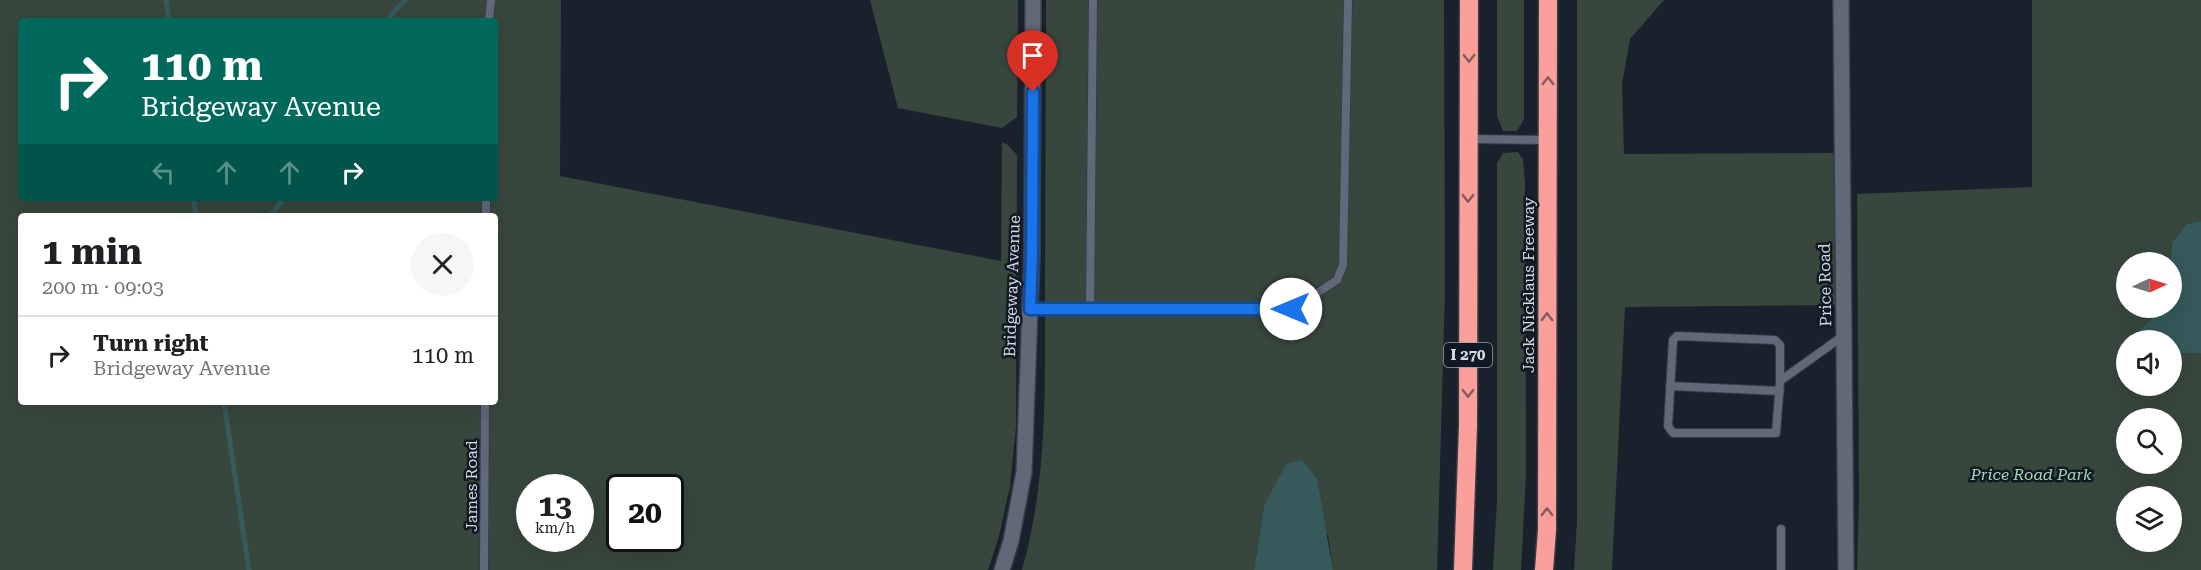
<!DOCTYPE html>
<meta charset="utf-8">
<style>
:root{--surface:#fff;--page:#f6f6f6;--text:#202124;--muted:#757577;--line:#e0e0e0}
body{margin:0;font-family:"Roboto Serif",serif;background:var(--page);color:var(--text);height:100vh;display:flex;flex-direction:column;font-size:22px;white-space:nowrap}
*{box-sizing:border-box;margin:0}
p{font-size:20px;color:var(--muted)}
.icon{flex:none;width:33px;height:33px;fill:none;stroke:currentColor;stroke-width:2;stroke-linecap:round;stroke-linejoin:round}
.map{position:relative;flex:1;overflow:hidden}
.panel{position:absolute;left:18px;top:213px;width:480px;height:192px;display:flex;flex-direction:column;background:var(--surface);border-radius:6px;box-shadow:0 6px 24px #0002}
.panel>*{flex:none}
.banner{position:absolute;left:18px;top:18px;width:480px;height:183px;border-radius:6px;box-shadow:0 6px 24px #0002;background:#00695c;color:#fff;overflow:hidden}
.needle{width:39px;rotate:86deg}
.controls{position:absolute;left:2116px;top:252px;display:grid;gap:12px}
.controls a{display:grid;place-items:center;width:66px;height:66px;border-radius:50%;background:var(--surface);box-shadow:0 6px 24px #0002;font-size:30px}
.speed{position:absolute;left:516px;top:474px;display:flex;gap:12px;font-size:30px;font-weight:700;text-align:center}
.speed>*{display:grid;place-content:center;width:78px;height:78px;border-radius:50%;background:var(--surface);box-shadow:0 6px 24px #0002;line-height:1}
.speed small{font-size:15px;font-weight:400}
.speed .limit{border:3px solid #111;border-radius:9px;background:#fff;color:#111}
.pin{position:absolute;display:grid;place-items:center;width:51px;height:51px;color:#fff;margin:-62px -26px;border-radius:50% 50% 50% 0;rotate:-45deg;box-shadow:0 0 6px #0007}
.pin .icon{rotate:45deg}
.me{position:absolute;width:66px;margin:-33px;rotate:270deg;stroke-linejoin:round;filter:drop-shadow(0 0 4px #0008)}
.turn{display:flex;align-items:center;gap:21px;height:126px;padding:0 24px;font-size:27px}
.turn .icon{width:78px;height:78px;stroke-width:2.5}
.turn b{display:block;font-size:42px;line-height:51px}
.lanes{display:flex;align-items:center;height:57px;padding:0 24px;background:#0003;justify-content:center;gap:30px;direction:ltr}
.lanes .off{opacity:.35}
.round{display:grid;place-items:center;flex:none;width:63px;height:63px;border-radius:32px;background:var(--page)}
.summary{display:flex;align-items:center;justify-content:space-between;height:102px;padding:0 24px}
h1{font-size:36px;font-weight:700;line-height:45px}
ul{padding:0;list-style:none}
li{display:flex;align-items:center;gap:18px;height:78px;padding:0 24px;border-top:2px solid var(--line)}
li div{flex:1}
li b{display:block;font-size:22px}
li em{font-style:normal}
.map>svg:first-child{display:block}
.green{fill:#38473d;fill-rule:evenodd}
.water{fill:#36595b}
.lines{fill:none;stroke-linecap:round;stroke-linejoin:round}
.stream{stroke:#36595b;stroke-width:5}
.service-casing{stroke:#373c47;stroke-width:10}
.minor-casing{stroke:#373c47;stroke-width:18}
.tertiary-casing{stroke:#373c47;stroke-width:18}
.motorway-casing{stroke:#373c47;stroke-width:21}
.service{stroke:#5f6977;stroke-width:8}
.minor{stroke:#5f6977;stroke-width:15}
.tertiary{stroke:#5f6977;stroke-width:15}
.motorway{stroke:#fa9f9a;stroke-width:18}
.oneway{stroke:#855c5e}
.route-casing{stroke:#114b97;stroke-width:15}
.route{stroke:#1a73e8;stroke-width:10}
.labels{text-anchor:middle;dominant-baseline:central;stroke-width:5;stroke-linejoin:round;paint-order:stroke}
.shield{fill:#101823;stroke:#9ba1aa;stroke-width:1.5}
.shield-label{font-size:15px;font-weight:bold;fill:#d7dce4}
.street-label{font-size:16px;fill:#d7dce4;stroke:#101823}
.park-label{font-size:16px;font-style:italic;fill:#a7d8b5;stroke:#101823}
</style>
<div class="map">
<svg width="2201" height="570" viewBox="0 0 2201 570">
<rect width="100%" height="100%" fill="#19212c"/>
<!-- green -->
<path class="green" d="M0,0H561L560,176L1001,261L1002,142L1008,145L1017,155L1016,427L1010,486L999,536L988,570H0ZM21,21H495V198H21ZM21,216H495V402H21ZM530,488H580V538H530ZM620,488H670V538H620Z
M870,0H1018L1017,117L1002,128L898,108Z
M1046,0H1444L1445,291L1437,570H1333L1328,535L1264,506L1254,570H1022C1048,478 1045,385 1045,291C1045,194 1046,97 1046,0Z
M1497,0H1524V119L1517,131H1503L1497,116Z
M1577,0H1664L1630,39L1622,84L1624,154L1835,153L1836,305L1625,307L1612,570H1574L1577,522Z
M2032,0H2201V221L2186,224L2172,243L2170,262H2127V308H2163L2137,332L2138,340H2127V386H2172V353H2201V570H1857L1859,497L1857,194L2032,187ZM2127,418H2172V464H2127ZM2127,496H2172V542H2127Z
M1518,152L1523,159L1525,183L1526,475L1521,570H1493L1497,501V163L1503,153Z"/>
<!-- water -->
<path class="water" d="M2201,221V353H2172V340H2138L2137,332L2163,308H2172V262H2170L2172,243L2186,224Z
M1302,460L1317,479L1333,570H1254L1264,506L1286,464Z"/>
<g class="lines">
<!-- stream -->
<path class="stream" d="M166,0L169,21
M386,21L405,0
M193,198L196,216
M271,216L283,198
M224,402L249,570"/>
<!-- service casing -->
<g class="service-casing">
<path id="service" d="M489,21L491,0
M1468,139L1546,140
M486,216V198
M1030,309L1291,310L1337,280L1343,265L1348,0
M1090,309L1093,0
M1780,381V345L1775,340L1677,336L1673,340L1668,426L1673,433H1776L1780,381L1843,336
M1670,386L1780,391
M484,570L485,402
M1781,570V529"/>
</g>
<!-- minor casing -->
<g class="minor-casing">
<path id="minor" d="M1841,0L1846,570"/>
</g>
<!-- tertiary casing -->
<g class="tertiary-casing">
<path id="tertiary" d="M1002,570L1011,541L1024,472L1032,254L1033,0"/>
</g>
<!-- motorway casing -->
<g class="motorway-casing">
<path id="motorway" d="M1463,570L1468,426L1469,0
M1544,570L1547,530L1548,0"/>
</g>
<!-- service -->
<use href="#service" class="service"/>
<!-- minor -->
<use href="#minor" class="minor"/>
<!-- tertiary -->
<use href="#tertiary" class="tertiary"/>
<!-- motorway -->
<use href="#motorway" class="motorway"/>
</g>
<!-- one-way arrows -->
<defs><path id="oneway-chevron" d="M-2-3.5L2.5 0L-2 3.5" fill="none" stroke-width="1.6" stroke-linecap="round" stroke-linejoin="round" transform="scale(1.5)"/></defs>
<g class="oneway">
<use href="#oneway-chevron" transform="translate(1469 58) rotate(90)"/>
<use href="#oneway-chevron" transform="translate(1548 81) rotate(-90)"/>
<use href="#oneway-chevron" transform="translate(1468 198) rotate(90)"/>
<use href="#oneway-chevron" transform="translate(1547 317) rotate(-90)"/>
<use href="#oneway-chevron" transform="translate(1468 393) rotate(90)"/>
<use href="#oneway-chevron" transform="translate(1547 512) rotate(-90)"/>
</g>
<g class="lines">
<!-- route casing -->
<g class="route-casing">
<path id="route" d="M1033,92L1032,254L1030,309H1291"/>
</g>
<!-- route -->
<use href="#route" class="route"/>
</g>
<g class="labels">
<!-- shield labels -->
<rect class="shield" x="1444" y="343" width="48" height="24" rx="4.5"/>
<g class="shield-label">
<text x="1468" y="355">I 270</text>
</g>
<!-- street labels -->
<g class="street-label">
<text transform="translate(1528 285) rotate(-90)">Jack Nicklaus Freeway</text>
<text transform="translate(1825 285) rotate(-91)">Price Road</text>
<text transform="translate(1012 286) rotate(-88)">Bridgeway Avenue</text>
<text transform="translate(471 486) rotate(-90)">James Road</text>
</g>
<!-- park labels -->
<g class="park-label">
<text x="2031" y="474">Price Road Park</text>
</g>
</g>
</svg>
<div class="controls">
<a><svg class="needle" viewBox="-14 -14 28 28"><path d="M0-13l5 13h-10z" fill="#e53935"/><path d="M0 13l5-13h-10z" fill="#757577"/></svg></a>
<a><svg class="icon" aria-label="sound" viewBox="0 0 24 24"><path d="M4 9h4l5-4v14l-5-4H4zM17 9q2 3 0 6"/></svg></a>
<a><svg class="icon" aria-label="search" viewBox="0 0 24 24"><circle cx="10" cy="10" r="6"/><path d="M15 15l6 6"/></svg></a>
<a><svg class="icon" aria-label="layers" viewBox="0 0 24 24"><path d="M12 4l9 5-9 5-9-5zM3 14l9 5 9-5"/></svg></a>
</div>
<div class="speed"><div>13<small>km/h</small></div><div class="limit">20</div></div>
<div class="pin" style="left:1033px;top:92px;background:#d93025"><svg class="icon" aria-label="arrive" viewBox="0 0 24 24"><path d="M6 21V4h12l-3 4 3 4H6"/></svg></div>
<svg class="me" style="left:1291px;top:309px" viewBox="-20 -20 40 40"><circle r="19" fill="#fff"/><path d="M0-13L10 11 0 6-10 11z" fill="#1a73e8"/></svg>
<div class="banner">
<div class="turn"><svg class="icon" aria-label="right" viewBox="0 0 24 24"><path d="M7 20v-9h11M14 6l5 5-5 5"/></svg><div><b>110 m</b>Bridgeway Avenue</div></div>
<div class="lanes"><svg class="icon off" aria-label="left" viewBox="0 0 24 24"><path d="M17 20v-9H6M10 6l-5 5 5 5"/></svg><svg class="icon off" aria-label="ahead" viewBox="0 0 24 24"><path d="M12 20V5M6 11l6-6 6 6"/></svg><svg class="icon off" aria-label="ahead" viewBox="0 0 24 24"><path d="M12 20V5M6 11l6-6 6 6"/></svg><svg class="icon" aria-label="right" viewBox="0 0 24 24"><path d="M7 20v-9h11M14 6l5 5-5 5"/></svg></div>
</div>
<section class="panel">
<div class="summary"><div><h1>1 min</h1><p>200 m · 09:03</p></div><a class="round"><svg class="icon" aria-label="close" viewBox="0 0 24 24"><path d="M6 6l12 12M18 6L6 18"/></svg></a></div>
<ul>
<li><svg class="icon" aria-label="right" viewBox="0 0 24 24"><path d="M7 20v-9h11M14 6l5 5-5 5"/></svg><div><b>Turn right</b><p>Bridgeway Avenue</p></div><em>110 m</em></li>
</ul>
</section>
</div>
